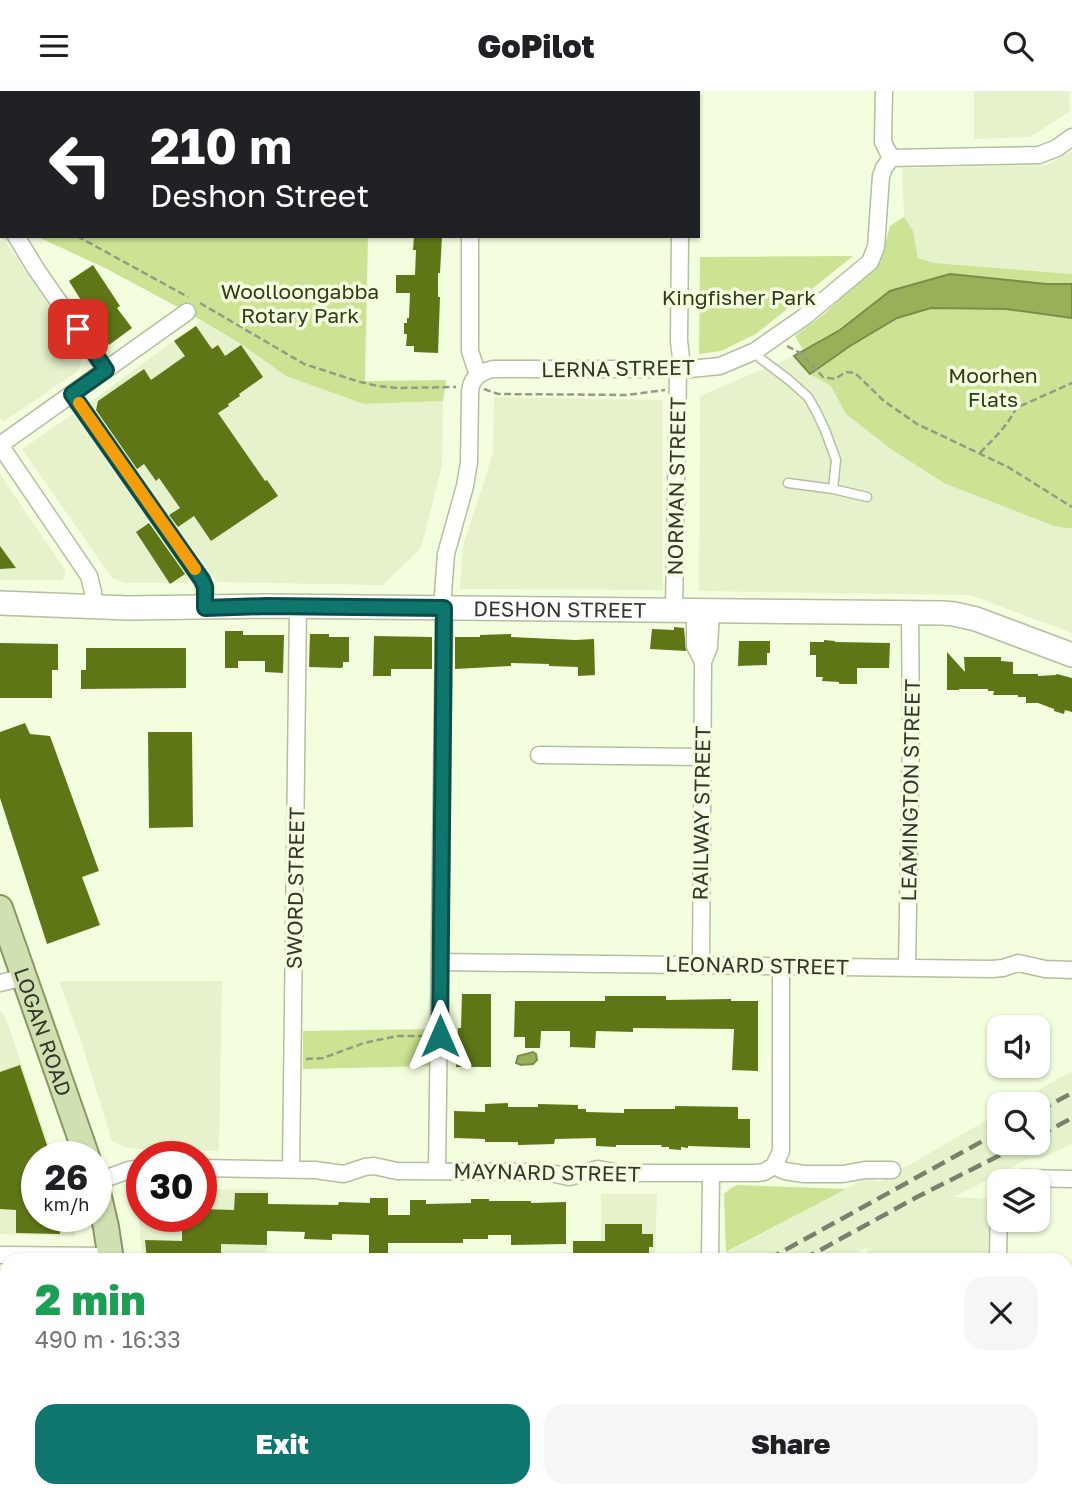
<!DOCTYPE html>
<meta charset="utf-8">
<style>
:root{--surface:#fff;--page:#f6f6f6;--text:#202124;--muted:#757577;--accent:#0f766e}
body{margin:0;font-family:"Golos Text",sans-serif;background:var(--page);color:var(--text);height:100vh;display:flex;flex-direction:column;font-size:26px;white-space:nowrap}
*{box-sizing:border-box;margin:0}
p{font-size:23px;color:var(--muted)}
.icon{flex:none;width:38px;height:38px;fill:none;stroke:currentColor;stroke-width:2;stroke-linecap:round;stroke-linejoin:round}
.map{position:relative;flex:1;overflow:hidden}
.side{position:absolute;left:0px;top:1162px;width:1073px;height:245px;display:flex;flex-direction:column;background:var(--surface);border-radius:21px 21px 0 0;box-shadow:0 2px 5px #0004}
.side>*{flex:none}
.top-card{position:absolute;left:0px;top:0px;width:700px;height:147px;box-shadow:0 2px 5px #0004;background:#202124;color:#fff;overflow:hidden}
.fabs{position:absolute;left:987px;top:924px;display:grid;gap:14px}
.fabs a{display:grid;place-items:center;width:63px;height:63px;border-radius:14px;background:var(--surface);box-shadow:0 2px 5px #0004;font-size:35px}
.speed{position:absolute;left:21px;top:1050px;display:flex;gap:14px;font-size:35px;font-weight:700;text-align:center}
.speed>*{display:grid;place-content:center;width:91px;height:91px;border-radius:50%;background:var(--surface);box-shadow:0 2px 5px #0004;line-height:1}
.speed small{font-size:18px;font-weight:400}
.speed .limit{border:10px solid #d22;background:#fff;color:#111}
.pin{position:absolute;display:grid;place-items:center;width:60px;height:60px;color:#fff;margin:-30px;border-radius:14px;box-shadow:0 4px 10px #0006}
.me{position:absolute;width:77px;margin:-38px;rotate:0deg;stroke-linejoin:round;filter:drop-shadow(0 0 5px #0008)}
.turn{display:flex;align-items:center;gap:24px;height:147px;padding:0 35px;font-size:32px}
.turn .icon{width:91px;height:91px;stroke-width:2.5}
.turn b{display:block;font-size:49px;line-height:60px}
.round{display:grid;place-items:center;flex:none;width:74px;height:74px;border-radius:21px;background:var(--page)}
.overview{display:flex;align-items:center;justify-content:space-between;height:119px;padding:0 35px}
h1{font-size:42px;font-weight:800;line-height:52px;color:#1e9e55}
.cta{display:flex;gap:14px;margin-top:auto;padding:14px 35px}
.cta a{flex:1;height:80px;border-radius:21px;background:var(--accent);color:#fff;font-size:28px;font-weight:800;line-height:80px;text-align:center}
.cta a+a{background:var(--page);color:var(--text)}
header{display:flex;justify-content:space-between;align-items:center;height:91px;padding:0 35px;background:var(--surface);font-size:32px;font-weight:800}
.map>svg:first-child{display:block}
.built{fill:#e5f2cc}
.green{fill:#cbe393}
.water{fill:#98b158;stroke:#7a8d4b;stroke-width:2}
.building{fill:#5f7617}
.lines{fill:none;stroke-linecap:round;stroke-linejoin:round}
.lane-casing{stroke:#b4bea0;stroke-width:11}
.street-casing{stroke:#b4bea0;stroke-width:19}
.secondary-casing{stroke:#b4bea0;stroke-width:26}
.primary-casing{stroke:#879861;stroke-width:28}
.path{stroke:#949b85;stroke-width:2.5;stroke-dasharray:7 3.5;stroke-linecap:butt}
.lane{stroke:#fff;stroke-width:8}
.street{stroke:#fff;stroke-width:16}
.secondary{stroke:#fff;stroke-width:23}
.primary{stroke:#d1e0b1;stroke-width:24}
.rail{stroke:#79806d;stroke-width:4.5;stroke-dasharray:14 7;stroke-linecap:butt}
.route-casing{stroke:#0a4d48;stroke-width:18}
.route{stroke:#0f766e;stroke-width:12}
.slow{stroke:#f59e0b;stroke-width:12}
.labels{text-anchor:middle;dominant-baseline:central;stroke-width:7;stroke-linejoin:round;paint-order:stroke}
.park-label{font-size:21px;fill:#313b16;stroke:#f3fede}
.street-label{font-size:21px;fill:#34382c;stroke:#f3fede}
</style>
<header><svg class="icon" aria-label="menu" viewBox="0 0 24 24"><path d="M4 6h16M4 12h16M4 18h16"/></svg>GoPilot<svg class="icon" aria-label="search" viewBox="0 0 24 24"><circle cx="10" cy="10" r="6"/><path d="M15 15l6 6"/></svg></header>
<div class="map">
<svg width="1072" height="1407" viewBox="0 0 1072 1407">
<rect width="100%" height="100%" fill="#f3fede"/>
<!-- built -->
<path class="built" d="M974,0H1069L1070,20L1030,46L974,48Z
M1072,60V183L934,172L918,167L913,140L904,126L902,77L1047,74Z
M0,150L6,152L82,263V268L78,280L3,331L0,327Z
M201,230L241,253L286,285L364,313L443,310L442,374L421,457L383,494L217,491L90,311Z
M794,265L810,283L1072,430V542L970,504L699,500L700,305Z
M494,306L663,309V499L460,498L463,455L493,362Z
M73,323L189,488L185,492H126L112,487L22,358Z
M0,383L65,479V485L61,489H0Z
M59,890H222L219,1060L138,1058L125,1056L112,1050L82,953Z
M0,919L5,925L53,1066H37V1125H74L75,1145L0,1143Z
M1072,980V1053L1043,1067L1028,1068L954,1106L993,1108L992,1169H867V1156L844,1169H727L726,1162L862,1089L874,1088L880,1091L999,1022V1052H1038V1013H1014Z
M201,1098L268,1099L267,1169H142L138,1114L140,1107L142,1105V1125H201Z
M601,1103H657L655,1169H601Z
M1,1185H7V1400H99L100,1407H0Z
M166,1400H295V1407H167Z
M320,1400H435L423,1407H313Z
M751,1400H922V1407H739Z"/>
<!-- green -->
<path class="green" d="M904,126L913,140L918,167L934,172L1072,183V437H1066L1054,435L944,392L891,358L846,323L831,295L810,283L819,276L802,257L795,245L824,223L880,172L890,135Z
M36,145H368L365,290L446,289L443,310L364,313L286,285L241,253L187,221L105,177Z
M853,165L756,243L721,260L699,263L700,166Z
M433,938L434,975L303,978V940Z
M738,1094L846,1098L726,1161L724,1103L731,1097Z"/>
<!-- water -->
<path class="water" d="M950,183L1046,193H1072V227L1006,218L931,217L897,227L850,255L810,283L794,265L840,239L890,200Z
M533,961L536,963L537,969L533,973L521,974L516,972L518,965Z"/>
<!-- building -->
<path class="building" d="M414,145H442L440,182H438V206H440L438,262L414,261V255H406L407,243H404V232H407V227H409L410,202H396V184H415L416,159H413Z
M93,174L120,215L117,217L132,237L109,254L69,190Z
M196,235L212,258L218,254L225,265L241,254L263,286L239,303L240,305L228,313L229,315L218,322L265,390L267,389L278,405L211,450L194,425L178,436L169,424L180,417L159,387L156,390L144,373L137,378L96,319L98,310L144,278L151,289L185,265L174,250Z
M149,432L185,483L170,493L136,441Z
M0,455L16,477L0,478Z
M674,536L684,537L686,560L650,558L652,538L674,539Z
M225,540H243V544H284L283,582L265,581V570H238V577H225Z
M310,543H329V546H349V571H343V576L341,577L309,576Z
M511,543V546L575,549L594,548L595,584L578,585V576L549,575V573L511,572V575L455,578V546H480V544Z
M374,545L432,546V578H391V585H373Z
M824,549L835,550V551L890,552L889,577H857V593H839V591L822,590L823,586H816V564H810V551H824Z
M739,550H770V562H767V574L738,575Z
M0,552L58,553V579H52V607H0Z
M86,557H186V597L81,598V579H86Z
M947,561L965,581L964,566H1001V570L1013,571V583H1038V585L1056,584L1057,583L1072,587V621L1065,619L1064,623L1054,620V618L1038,612H1026V606H1018V604H993L994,600H988V598H959V599H947Z
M25,632L30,643L50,645L99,780L82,786L100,834L47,853L0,707V641Z
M148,641H192L193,736L149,737Z
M462,903H491V976H456L458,937H461Z
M605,905H666V909L731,908V910H758V980L732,979L734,938L633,937V941L596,940L595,957L570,956V940H541L540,957H525V946H514L515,910H605Z
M20,974L51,1066H37V1125H61L60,1143L16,1142V1119L0,1118V981Z
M508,1012V1016H538V1013L578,1014V1018H586V1021L624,1022V1018H675V1015L738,1016V1028H750V1057L688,1055V1057L681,1056V1059L669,1058V1056H661L662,1054H616V1056L596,1055V1047L555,1048L554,1053L518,1054V1051H485V1048L454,1047V1020L485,1021V1013Z
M235,1102H268V1113L338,1114L339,1111L370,1112V1107H388V1124H410V1109H426V1113L471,1112V1108H489V1110H531V1112L566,1111V1153L511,1154V1144H488V1148H463V1152H388V1167H369V1144L332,1143V1149L304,1148L305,1141L267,1140V1154L221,1153V1169H147L145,1149L182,1150V1125H201V1118L234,1119Z
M605,1133H642V1143H653V1156H649V1169H573V1150H605Z"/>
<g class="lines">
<!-- lane casing -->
<g class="lane-casing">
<path id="lane" d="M106,0V2
M755,260L761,268L789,289L808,306L816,320L825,339L836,369L833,398L788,392
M833,398L867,406"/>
</g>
<!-- street casing -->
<g class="street-casing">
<path id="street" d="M234,0V2
M884,0L883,51L891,67
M149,2L152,0
M472,2V0
M681,2V0
M891,67L1039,64L1057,57L1072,46
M0,102L2,101
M0,128L2,129
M16,145L36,178L106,279
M470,145V260L478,284
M72,303L202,489L205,496V517
M0,354L187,221
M0,354L89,485L93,501L94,515
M674,519L678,279L681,267L679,250L680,145
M695,520V555L703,571
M539,664L702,666
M440,871L992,878L1003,877L1018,872L1045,878L1072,879
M701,874L703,571L709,556L711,520
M907,876L911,642L910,521
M0,892L25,886
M774,1075L781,1060V875
M201,1077L315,1079L344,1083L365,1076L374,1075L397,1080L546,1081L569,1086L598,1078L620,1082H757L764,1081L774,1075L785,1080L804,1083H843L865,1079H892
M291,1078L298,515
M437,1080L444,533L443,503L446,463L465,395L469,371L470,303C470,288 479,281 493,278H690L720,275L755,260L804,226L870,171L876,156L881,85L884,77L891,67
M1008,1090L1023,1087L1072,1088
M96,1091L129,1079L142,1077
M0,1164L110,1165
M710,1169L711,1083
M998,1169L999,1106
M1066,1297H1072
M934,1400L940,1407"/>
</g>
<!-- secondary casing -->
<g class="secondary-casing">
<g id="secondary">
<path id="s1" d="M0,512L128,517L267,515L943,522L954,523L976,528L1072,564"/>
</g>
</g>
<!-- primary casing -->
<g class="primary-casing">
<g id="primary">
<path id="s2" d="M0,817L87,1066"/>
<path d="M96,1093L106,1136L111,1169"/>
<path d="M134,1400L135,1407"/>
</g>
</g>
<!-- path -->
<path class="path" d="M77,145L188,206
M200,212L304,273L360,291L378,295L398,297L456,296
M787,255L802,263L823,286L835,288L846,281L855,282L884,310L917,333L1008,376L1072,416
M484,298L498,303L627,304L665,299
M980,362C994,347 1007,336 1016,317L1072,292
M306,968L323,967L364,952L397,945H426
M108,1400V1407
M161,1400V1407
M417,1407L429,1400"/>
<!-- lane -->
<use href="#lane" class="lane"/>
<!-- street -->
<use href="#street" class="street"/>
<!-- secondary -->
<use href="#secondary" class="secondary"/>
<!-- primary -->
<use href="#primary" class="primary"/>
<!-- rail -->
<path class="rail" d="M1038,1020L1072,1002
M1038,1045L1072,1027
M767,1169L999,1041
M802,1169L917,1106L1024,1052
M334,1407L347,1400
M379,1407L392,1400"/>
</g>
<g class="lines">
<!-- route casing -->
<g class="route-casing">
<path id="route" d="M78,238L106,279L72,303L202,489L205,496V517L267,515L444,517L440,945"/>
</g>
<!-- route -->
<use href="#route" class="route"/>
<!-- slow -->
<path class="slow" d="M79,312L195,478"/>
</g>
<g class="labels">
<!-- park labels -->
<g class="park-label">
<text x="300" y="200">Woolloongabba<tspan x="300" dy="24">Rotary Park</tspan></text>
<text x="739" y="206">Kingfisher Park</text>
<text x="993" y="284">Moorhen<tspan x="993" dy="24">Flats</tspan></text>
</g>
<!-- street labels -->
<g class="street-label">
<text transform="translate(618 277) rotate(-1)">LERNA STREET</text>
<text transform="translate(676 395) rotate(-89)">NORMAN STREET</text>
<text stroke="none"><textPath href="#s1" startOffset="560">DESHON STREET</textPath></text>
<text transform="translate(910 699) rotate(-89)">LEAMINGTON STREET</text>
<text transform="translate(701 722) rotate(-89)">RAILWAY STREET</text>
<text transform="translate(295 797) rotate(-89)">SWORD STREET</text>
<text transform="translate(757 874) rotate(1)">LEONARD STREET</text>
<text stroke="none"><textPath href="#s2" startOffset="131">LOGAN ROAD</textPath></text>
<text transform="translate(547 1081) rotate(1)">MAYNARD STREET</text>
</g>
</g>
</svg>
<div class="fabs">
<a><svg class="icon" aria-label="sound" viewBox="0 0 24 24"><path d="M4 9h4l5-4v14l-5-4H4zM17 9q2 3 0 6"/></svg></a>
<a><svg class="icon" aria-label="search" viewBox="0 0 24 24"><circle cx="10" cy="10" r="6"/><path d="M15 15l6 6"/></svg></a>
<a><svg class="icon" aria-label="layers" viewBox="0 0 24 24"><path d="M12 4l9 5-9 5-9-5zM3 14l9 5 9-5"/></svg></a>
</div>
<div class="speed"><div>26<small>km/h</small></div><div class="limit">30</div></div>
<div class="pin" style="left:78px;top:238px;background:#d93025"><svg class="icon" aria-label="arrive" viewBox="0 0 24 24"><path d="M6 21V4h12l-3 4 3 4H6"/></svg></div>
<svg class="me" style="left:440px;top:945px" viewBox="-20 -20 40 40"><path d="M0-17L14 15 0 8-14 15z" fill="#0f766e" stroke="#fff" stroke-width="4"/></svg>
<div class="top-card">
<div class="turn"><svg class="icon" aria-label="left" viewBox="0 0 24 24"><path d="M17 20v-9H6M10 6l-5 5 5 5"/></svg><div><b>210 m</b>Deshon Street</div></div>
</div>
<section class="side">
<div class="overview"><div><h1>2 min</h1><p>490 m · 16:33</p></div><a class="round"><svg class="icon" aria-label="close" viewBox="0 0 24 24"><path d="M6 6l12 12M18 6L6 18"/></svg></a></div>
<div class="cta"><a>Exit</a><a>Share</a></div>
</section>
</div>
